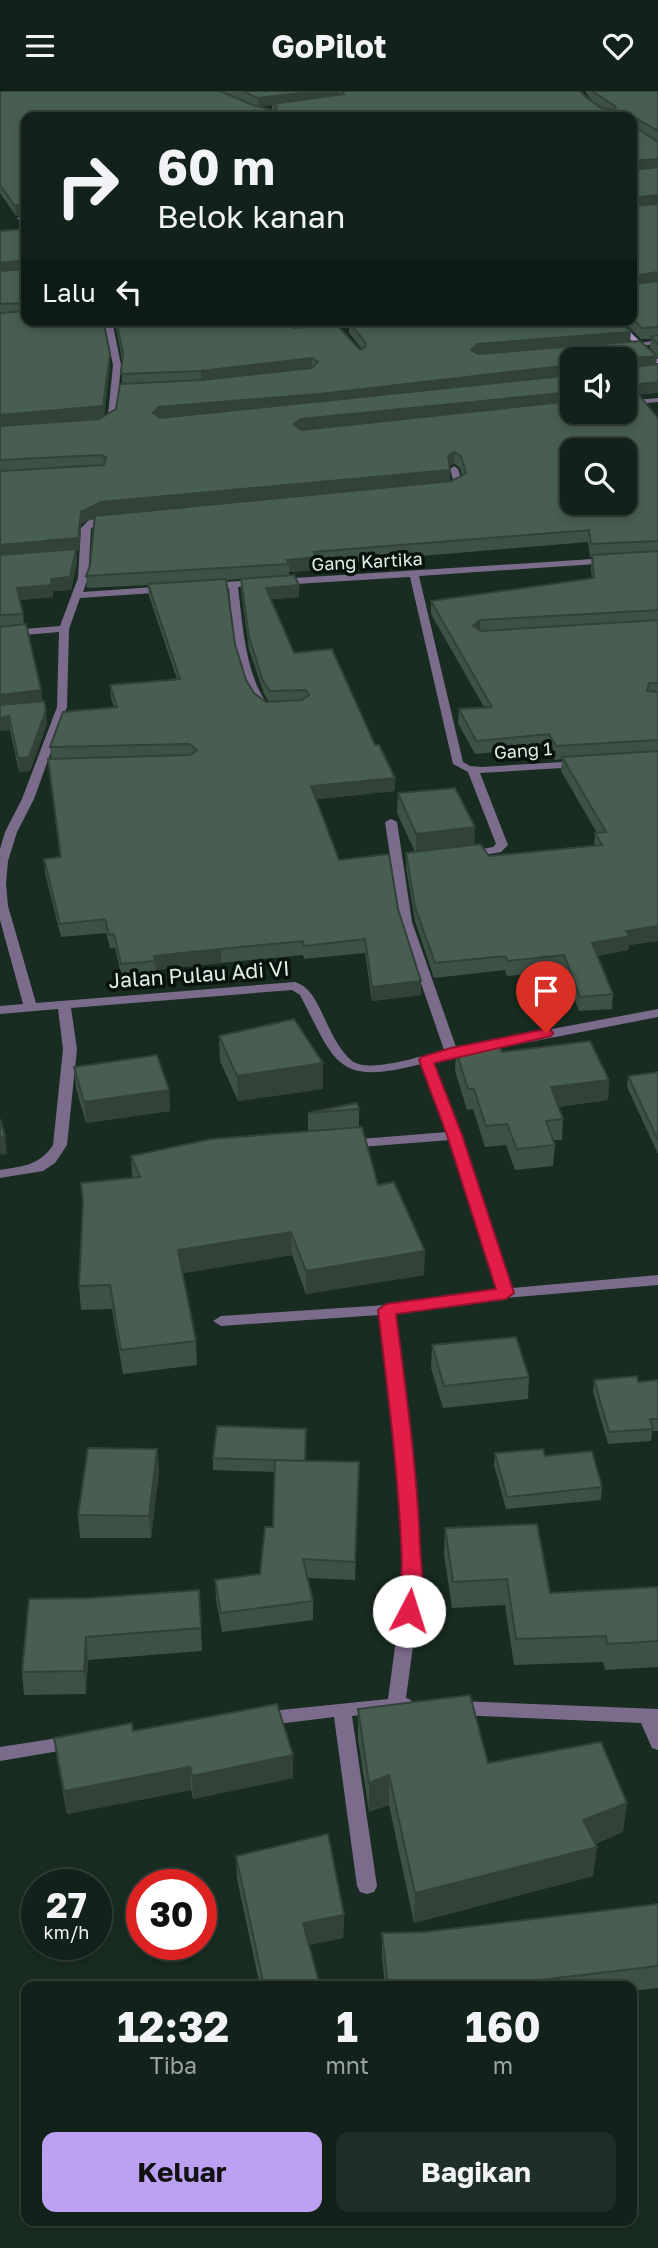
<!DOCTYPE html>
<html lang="id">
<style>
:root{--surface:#122119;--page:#1f2e26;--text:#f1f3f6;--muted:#9ca3a2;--line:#313e38;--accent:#bca0f2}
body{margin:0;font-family:"Golos Text",sans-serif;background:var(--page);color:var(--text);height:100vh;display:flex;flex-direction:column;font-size:26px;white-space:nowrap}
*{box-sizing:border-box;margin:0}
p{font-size:23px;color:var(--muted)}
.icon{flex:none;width:38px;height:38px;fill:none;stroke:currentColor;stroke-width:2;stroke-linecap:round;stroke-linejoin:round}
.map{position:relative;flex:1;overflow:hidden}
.details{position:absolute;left:21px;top:1890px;width:616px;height:245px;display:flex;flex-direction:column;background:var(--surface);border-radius:14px;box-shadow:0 4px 10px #0003,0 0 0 2px var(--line)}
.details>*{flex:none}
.guide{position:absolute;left:21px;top:21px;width:616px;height:214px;border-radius:14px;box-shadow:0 4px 10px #0003,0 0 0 2px var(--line);background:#122119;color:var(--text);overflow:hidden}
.tools{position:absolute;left:560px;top:256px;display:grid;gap:14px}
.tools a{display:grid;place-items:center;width:77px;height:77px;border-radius:14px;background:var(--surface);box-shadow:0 4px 10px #0003,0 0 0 2px var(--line);font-size:35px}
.speed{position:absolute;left:21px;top:1778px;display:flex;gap:14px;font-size:35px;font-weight:700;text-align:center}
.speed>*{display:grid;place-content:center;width:91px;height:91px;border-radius:50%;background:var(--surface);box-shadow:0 4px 10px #0003,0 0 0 2px var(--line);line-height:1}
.speed small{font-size:18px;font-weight:400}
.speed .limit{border:10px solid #d22;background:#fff;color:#111}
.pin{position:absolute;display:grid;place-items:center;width:60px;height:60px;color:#fff;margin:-72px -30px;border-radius:50% 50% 50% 0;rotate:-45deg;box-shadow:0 0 7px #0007}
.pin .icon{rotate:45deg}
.me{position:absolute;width:77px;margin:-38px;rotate:5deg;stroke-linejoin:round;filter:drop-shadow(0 0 5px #0008)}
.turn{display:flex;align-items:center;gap:24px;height:147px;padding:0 21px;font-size:32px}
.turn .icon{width:91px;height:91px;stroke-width:2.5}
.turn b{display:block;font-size:49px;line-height:60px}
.then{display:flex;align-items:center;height:66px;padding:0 21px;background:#0003;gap:14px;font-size:26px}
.eta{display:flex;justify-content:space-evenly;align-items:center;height:119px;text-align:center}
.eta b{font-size:42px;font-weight:700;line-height:49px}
.cta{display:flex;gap:14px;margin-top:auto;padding:14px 21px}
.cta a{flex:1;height:80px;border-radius:14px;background:var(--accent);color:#111;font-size:28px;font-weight:700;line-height:80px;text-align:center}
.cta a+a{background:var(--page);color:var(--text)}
header{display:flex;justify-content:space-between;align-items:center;height:91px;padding:0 21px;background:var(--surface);font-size:32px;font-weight:700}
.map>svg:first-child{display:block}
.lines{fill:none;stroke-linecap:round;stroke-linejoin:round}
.street{fill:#7c6c8b;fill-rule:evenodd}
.secondary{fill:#ac92c4;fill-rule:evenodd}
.wall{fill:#3e5146;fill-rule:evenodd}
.shaded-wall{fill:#324239}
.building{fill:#485e51;stroke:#324239;stroke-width:2;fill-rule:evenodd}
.route{fill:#e11d48;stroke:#92132f;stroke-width:2}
.labels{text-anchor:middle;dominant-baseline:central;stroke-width:7;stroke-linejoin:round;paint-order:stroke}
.far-street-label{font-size:18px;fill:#e1eee6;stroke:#09120d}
.street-label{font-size:21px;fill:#e1eee6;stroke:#09120d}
</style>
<header><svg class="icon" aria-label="menu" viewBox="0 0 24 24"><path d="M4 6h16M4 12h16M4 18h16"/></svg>GoPilot<svg class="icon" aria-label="heart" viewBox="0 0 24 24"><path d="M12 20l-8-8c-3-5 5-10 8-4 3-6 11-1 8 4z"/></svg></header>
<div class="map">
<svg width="658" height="2157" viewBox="0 0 658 2157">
<rect width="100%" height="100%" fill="#182c21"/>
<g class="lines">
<!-- street -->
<path class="street" d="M26,123V136L17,127Z
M104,229H112L121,274L116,325L102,336L98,333L108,324L113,274Z
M658,249V253L638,255L634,253Z
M658,307V311L625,314V310Z
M454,375L458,378L463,393L451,399L447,396L454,392L450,378Z
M110,425L115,428L113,430L95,433L91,438L88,487L83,501L168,495L173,498L168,501L80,507L69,538L67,616L34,708L17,741L8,770L6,792L8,815L36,912L295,891C307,895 312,903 318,914C327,931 336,957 352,970C370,983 424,964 444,959L400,831L385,731L391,728L397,731L412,831L456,956L658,918V926L433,970L462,1044L512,1197L658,1184V1194L506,1207L394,1223L413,1352L421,1496L406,1607L411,1609L414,1614L411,1619L352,1625L377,1795L374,1801L367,1803L360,1801L357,1795L334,1626L261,1635L255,1633L252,1628L255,1623L261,1621L388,1608L403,1496L397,1352L379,1224L221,1235L213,1230L221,1225L386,1214L497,1198L450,1049L348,1057L341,1053L348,1049L447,1041L421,973C336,995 336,973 300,904L292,899L71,917L77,958L67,1054L55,1072L43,1080L0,1087V1079C23,1075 39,1075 53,1054L63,958L58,918L0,923V915L23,913L0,829V758L5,741L22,708L57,616L59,541L0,546V540L60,535L78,487L81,437L89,429Z
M608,467L611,468V472L419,485L463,671L470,675L481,676L579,670L584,673L579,676L480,682L508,754L501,761L467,767L461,764L463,762L493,756L496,753L468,681L453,673L410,486L279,494L274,491L279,488Z
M258,489L263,492L261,494L238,496C243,536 245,586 271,618L266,621C237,608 232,526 229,497L209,498L204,495L209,492Z
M457,1610L658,1618V1659L652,1657L641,1632L457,1624L451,1622L448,1617L451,1612Z
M71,1645L77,1647L80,1652L77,1657L0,1670V1656Z"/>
<!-- secondary -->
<path class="secondary" d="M609,229H618L658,268V274Z"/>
</g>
<!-- wall -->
<path class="wall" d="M0,0H580L586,6L601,17H604L592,10L585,0H658V50L633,35L658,51V265L650,257L651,248H641L622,229H632V26H26L16,125L0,102ZM272,14V19L259,16Z
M26,138V229L110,263V274L104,325L116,318L122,293V268L116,237V229H618L630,251L657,265L656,273L639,304L658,327V850L629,854L628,859L597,865L613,903L612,918L579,920L563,879L507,885L505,879L434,887L415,830L406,776V762L415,761L397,722L398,702L475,736L474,754L489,765L594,754L595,742H597L561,680L562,668L555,669L548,656L475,663L458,632L459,618L484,616L431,523V510L592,488L591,477L592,466H590L588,451L316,474V479L289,481V484L299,506L271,508L294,562L375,654L395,687V700L316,708L339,769L398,818L421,904L372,910L365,862L304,868L303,864L221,872L156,879V884L122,887L115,857H110L106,842L61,846L45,782L44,768L60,767L49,680L48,668L51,667L50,656L114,616L111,607L110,594L177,588L149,505L148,494L87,497L86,485L90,475L94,427L81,433L79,460H76L77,471L71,499L53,500V506L20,509L23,523L24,534L47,633L30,680L19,681L10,639L0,640V140ZM349,232V242L362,258L360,259L337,234ZM572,268L625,320H572ZM101,327L99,328L23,333ZM454,372L460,377L462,384L450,390L449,376ZM308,404L100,424L102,423ZM241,488V499L249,558L264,603L269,611H266L254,602L246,589L235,553L226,489Z
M219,945L323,998L238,1010L220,970Z
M456,960L502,961L609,989L608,1009L558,1016L563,1028L562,1049H553L555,1054L553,1075L515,1079L506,1054L485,1056L473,1018L467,1019L455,980Z
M74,976L169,999L170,1020L86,1032L76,997Z
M658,981V1063L627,996L628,985Z
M359,1018V1036L378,1094L424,1184L306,1203L292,1164L182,1182L196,1250L197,1274L123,1283L112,1218L81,1219L79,1195L83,1114L81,1092L132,1087L131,1065L308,1040V1022Z
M432,1254L529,1286L528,1308L443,1317L431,1277Z
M594,1289L638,1291L658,1289V1340H652L651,1350L608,1353L593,1301Z
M306,1338L305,1370L359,1371L355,1489L307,1487L313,1510V1529L222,1541L216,1508L215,1489L260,1483L273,1436L275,1381L213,1379V1367Z
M157,1358L159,1380L151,1447H80L78,1424Z
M495,1362L602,1396L601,1409L506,1418L494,1374Z
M445,1437L550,1502L658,1496V1576L605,1579L603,1571L514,1574L505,1514L452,1517L444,1463Z
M199,1499L202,1560L88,1569L86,1603L24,1604L22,1581L91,1507Z
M358,1618L488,1672L623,1741L595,1753L597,1756L593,1785L414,1832L389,1714L369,1721L358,1648Z
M133,1640L293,1664V1687L193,1708L191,1699L67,1723L57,1669L54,1647Z
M236,1765L344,1824L343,1847L309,1854L320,1895H260L237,1788Z
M658,1813V1897L632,1900V1895H385L382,1865V1842L424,1841Z"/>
<!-- shaded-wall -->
<path class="shaded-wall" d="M318,0H339V6L258,16V7Z
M658,68V77L632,79V70Z
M658,104V113L632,116V107Z
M26,112V122L16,125L15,115Z
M25,169L26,179L0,182V172Z
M658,181V191L632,195V185Z
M292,229H377L294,238L287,233Z
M631,241L630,252L477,264L471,259L477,253Z
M110,263V274L104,326L0,335V324Z
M657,265L656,276L625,279L626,268Z
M312,267V278L201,291V280Z
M572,274V285L160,327L153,322L159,316Z
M658,291V302L629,305L625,307V297L630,294Z
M572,301V312L301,339L294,333L301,328Z
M454,361V372L448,377V365Z
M450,379V390L102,423L81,433L79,460H76L77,471L71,499L53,500V506L18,509L0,466V454L101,411Z
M316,466V479L289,481V473L287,469Z
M299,494V506L266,509V497Z
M480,529V541L473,535Z
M41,599L43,612L0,617V604Z
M46,619L47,633L30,680L19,681L18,667Z
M9,625L10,639L0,640V627Z
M395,687V700L311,709V695Z
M475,736L474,756L416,763V743Z
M658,835V850L629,854L628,859L591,866L592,852L626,840Z
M221,858V872L156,879L154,865Z
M421,890V904L372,910V896Z
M323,972V998L238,1010L237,985Z
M609,989L608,1009L550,1017L551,996Z
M169,999L170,1020L86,1032L84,1011Z
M5,1045L7,1063L0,1064V1046Z
M291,1141L292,1164L179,1183L178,1159Z
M425,1160L424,1184L306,1203V1180Z
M157,1358L159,1380L151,1447L149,1425Z
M86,1546L88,1569L86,1603L84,1580Z
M293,1664V1687L193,1708L192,1685Z
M190,1676L191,1699L67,1723L64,1700Z
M389,1684V1714L369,1721V1692Z
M627,1712L623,1741L580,1758L583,1729Z
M597,1756L593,1785L414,1832L415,1802Z
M344,1824L343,1847L303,1855V1832Z"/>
<!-- building -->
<path class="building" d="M0,0H220L253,14L275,20L277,16L272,13L344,3L341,0H580L586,6L601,17L616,19L615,15L592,0H658V40L634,26H26V112L15,115L0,94Z
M242,0H318L258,7Z
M632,34L658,51V68L632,70V72Z
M658,76V104L632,107V111V78L633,79Z
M658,113V181L632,185V115Z
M26,138V170L25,169L0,172V140Z
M26,176V212L0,213V180L25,178Z
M658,190V236L642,237L632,227V192L633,193Z
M26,215V229H103L110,263L103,315L0,324V222L25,220Z
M116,229H292L287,233L294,237L336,233L360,259L365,256L366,252L349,231L365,229H618L631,241L477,253L471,259L478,263L640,250L657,265L626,268L625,273V268H572V274L319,303L159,316L153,322L160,327L572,284V301L301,328L294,333L301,339L572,310V320H625V304L626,305L639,304L658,327V450L591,453L589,439L314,461L316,466L287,469L289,473L86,485L90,475L95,425L452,390L466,382L461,365L454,361L448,365L450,379L101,411L81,421L78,447L0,454V380L104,374L106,366L101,364L0,369V335L99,328L116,318L120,293L201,289L312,277L318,271L312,267L201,280L121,283L123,262ZM572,359H625V411H572Z
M658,244V253L651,246Z
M658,273V291L630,294L625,297V277Z
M76,458L70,486L51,488L52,494L17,497L23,523L0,524V464Z
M658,460V519L480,529L473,535L481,540L658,529V592H649L647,600L658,601V649L556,655L549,643L476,650L459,618L492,616L431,510L594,487L592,464Z
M294,484L299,494L266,497L294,562L332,558L375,654H379L395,687L311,695L339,769L389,763L398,818L421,890L372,896L365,848L304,855L303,850L221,858L154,865L155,870L121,873L114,843L109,844L105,828L60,833L44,768L61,766L48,668L190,664L197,659L189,653L50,656L63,621L117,616L110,594L180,588L148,493L226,488L235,553L246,589L254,602L266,611L302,609L309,604L306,599L270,600L263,590L249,546L241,488Z
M26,533L41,599L0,604V536Z
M44,610L46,619L29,666L18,667L9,625L0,627V614Z
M658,660V835L626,840L630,845L592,852L613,903L580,906L564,864L508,870L505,865L435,872L415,816L406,762L480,753L489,765L602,754L595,742L606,741L562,666Z
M455,697L475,736L416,743L398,702Z
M294,928L323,972L237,985L219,945Z
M590,950L609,989L551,996L563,1028L546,1030L555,1054L517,1058L507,1033L486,1035L474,998H468L456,960L500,956L502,961Z
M157,964L169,999L84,1011L74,976Z
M658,981V1049L628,985Z
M357,1012L359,1018L308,1022Z
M0,1028L5,1045L0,1046Z
M362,1036L378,1094L394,1091L425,1160L306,1180L291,1141L178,1159L196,1250L121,1259L110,1194L79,1195L83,1110L81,1092L140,1086L131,1065L211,1048Z
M516,1246L529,1286L444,1295L432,1254Z
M637,1285L638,1291L658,1289V1328H650L653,1338L609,1341L594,1289Z
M217,1335L306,1338L305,1370L213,1367Z
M88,1357L157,1358L149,1425L78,1424Z
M543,1358L545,1365L592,1360L602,1396L507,1406L495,1362Z
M275,1369L359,1371L355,1471L303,1468L313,1510L221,1522L215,1489L260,1483L265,1436H273Z
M537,1433L550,1502L658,1496V1550L607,1553L606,1545L516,1548L507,1488L453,1491L445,1437Z
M199,1499L201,1537L86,1546L84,1580L22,1581L29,1508L91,1507Z
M470,1604L488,1672L601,1651L627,1712L583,1729L597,1756L415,1802L389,1684L369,1692L358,1618Z
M277,1613L293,1664L192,1685L190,1676L64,1700L54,1647L132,1632L133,1640Z
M328,1743L344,1824L303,1832L320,1895H264L236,1765Z
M658,1813V1875L488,1895H388L382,1842L424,1841Z"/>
<!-- route -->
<path class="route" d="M546,938L551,939L553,942L551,945L434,972L462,1044L514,1202L506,1208L396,1223C406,1301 417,1377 420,1455C421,1477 427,1505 416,1525L409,1527L402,1525C397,1516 402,1485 402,1472C399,1387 388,1303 378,1219L386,1213L496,1198L447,1044L419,969L421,966L451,957Z"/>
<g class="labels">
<!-- far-street labels -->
<g class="far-street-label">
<text transform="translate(367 470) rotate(-3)">Gang Kartika</text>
<text transform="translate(523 659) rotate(-4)">Gang 1</text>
</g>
<!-- street labels -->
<g class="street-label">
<text transform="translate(199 883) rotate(-4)">Jalan Pulau Adi VI</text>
</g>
</g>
</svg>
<div class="tools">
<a><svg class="icon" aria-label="sound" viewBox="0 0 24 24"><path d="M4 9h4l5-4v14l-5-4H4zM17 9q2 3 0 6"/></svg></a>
<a><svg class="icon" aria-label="search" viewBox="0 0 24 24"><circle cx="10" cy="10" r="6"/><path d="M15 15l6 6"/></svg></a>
</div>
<div class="speed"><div>27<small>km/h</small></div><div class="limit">30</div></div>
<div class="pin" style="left:546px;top:942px;background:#d93025"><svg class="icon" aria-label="arrive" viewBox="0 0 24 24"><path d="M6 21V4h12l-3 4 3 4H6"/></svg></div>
<svg class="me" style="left:409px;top:1520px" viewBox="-20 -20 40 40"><circle r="19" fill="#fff"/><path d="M0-13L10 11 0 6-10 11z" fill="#e11d48"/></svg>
<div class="guide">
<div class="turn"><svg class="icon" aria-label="right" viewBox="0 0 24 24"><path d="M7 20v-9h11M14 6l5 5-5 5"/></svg><div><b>60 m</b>Belok kanan</div></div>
<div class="then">Lalu<svg class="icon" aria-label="left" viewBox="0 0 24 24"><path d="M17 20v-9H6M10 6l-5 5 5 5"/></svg></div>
</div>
<section class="details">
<div class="eta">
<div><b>12:32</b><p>Tiba</p></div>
<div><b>1</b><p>mnt</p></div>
<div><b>160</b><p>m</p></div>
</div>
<div class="cta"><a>Keluar</a><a>Bagikan</a></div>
</section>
</div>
